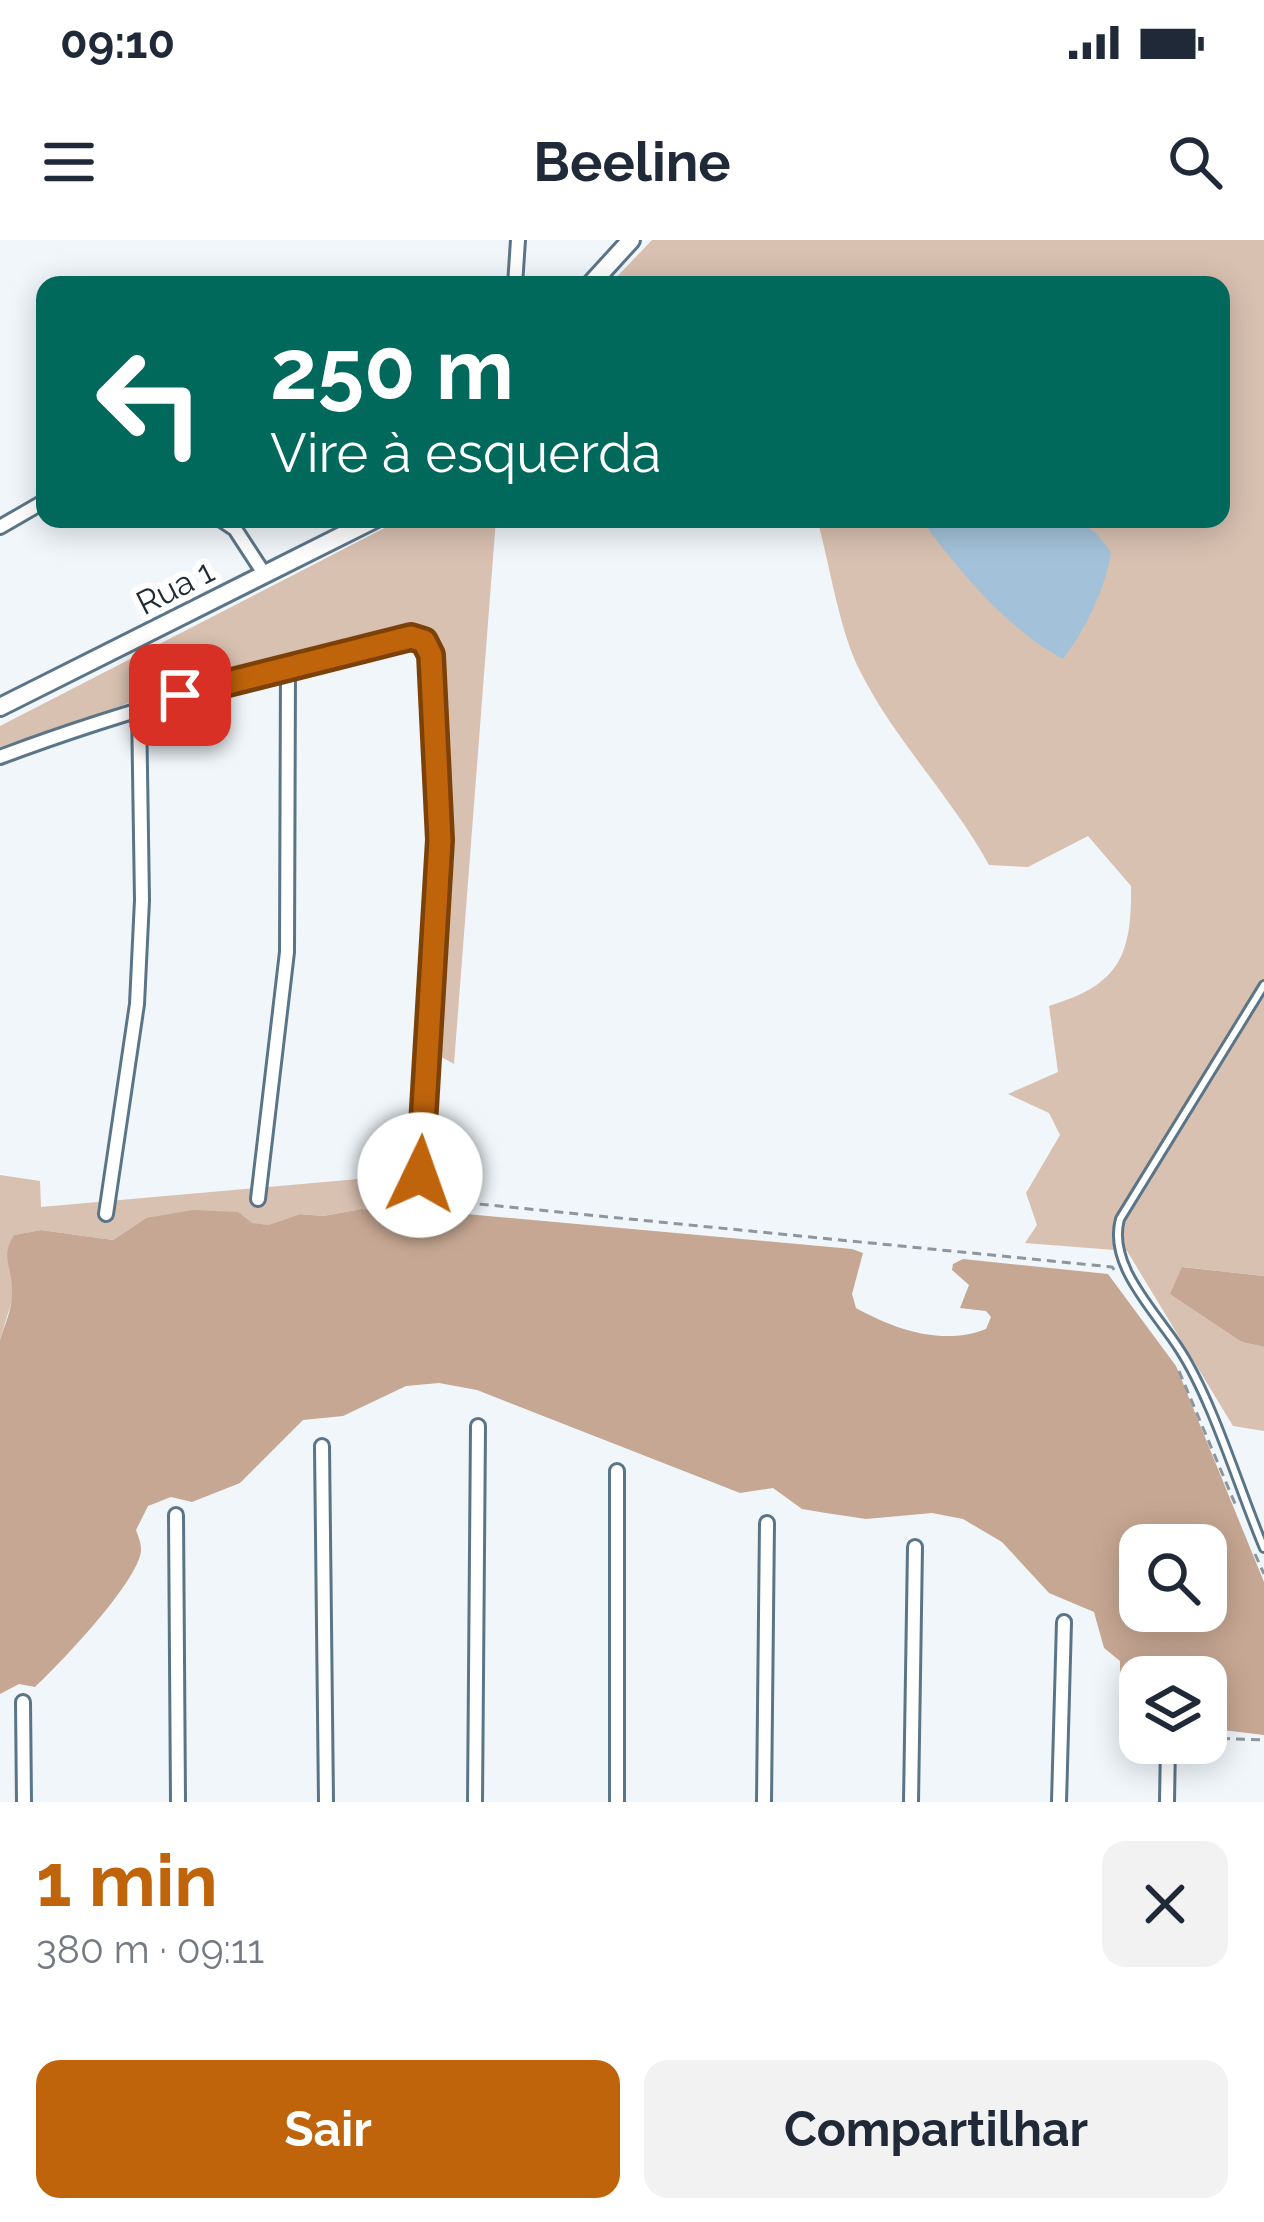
<!DOCTYPE html>
<html lang="pt">
<meta charset="utf-8">
<style>
:root{--surface:#fff;--page:#f2f2f3;--text:#1f2937;--muted:#747a83;--accent:#bf640b}
body{margin:0;font-family:Raleway,sans-serif;background:var(--page);color:var(--text);height:100vh;display:flex;flex-direction:column;font-size:45px;white-space:nowrap}
*{box-sizing:border-box;margin:0}
p{font-size:39px;color:var(--muted)}
.icon{flex:none;width:66px;height:66px;fill:none;stroke:currentColor;stroke-width:2;stroke-linecap:round;stroke-linejoin:round}
.map{position:relative;height:1562px;overflow:hidden}
.sheet{display:flex;flex-direction:column;background:var(--surface);flex:1}
.sheet>*{flex:none}
.guide{position:absolute;left:36px;top:36px;width:1194px;height:252px;border-radius:24px;box-shadow:0 6px 30px #0003;background:#00695c;color:#fff;overflow:hidden}
.buttons{position:absolute;left:1119px;top:1284px;display:grid;gap:24px}
.buttons a{display:grid;place-items:center;width:108px;height:108px;border-radius:24px;background:var(--surface);box-shadow:0 6px 30px #0003;font-size:60px}
.pin{position:absolute;display:grid;place-items:center;width:102px;height:102px;color:#fff;margin:-51px;border-radius:24px;box-shadow:0 6px 18px #0006}
.me{position:absolute;width:132px;margin:-66px;rotate:3deg;stroke-linejoin:round;filter:drop-shadow(0 0 9px #0008)}
.turn{display:flex;align-items:center;gap:42px;height:252px;padding:0 36px;font-size:54px}
.turn .icon{width:156px;height:156px;stroke-width:2.5}
.turn b{display:block;font-size:84px;line-height:102px}
.round{display:grid;place-items:center;flex:none;width:126px;height:126px;border-radius:24px;background:var(--page)}
.overview{display:flex;align-items:center;justify-content:space-between;height:204px;padding:0 36px}
h1{font-size:72px;font-weight:700;line-height:90px;color:var(--accent)}
.cta{display:flex;gap:24px;margin-top:auto;padding:24px 36px}
.cta a{flex:1;height:138px;border-radius:24px;background:var(--accent);color:#fff;font-size:48px;font-weight:700;line-height:138px;text-align:center}
.cta a+a{background:var(--page);color:var(--text)}
.status{display:flex;justify-content:space-between;align-items:center;height:84px;padding:0 60px;background:var(--surface);direction:ltr}
.status svg{height:33px;fill:currentColor}
header{display:flex;justify-content:space-between;align-items:center;height:156px;padding:0 36px;background:var(--surface);font-size:54px;font-weight:700}
.map>svg:first-child{display:block}
.green{fill:#d9c1b1}
.forest{fill:#c6a793;fill-rule:evenodd}
.water{fill:#a3c2d9}
.lines{fill:none;stroke-linecap:round;stroke-linejoin:round}
.lane-casing{stroke:#5b7588;stroke-width:12}
.street-casing{stroke:#5b7588;stroke-width:18}
.secondary-casing{stroke:#5b7588;stroke-width:22}
.path{stroke:#8d969c;stroke-width:3;stroke-dasharray:9 6;stroke-linecap:butt}
.lane{stroke:#fff;stroke-width:6}
.street{stroke:#fff;stroke-width:12}
.secondary{stroke:#fff;stroke-width:16}
.route-casing{stroke:#7c4107;stroke-width:30}
.route{stroke:#bf640b;stroke-width:21}
.labels{text-anchor:middle;dominant-baseline:central;stroke-width:12;stroke-linejoin:round;paint-order:stroke}
.street-label{font-size:33px;fill:#1f2a32;stroke:#fff}
</style>
<div class="status"><b>09:10</b><svg viewBox="0 0 49 12"><path d="M0 12V9h3v3zM5 12V6h3v6zM10 12V3h3v9zM15 12V0h3v12zM26 1h20v11H26zM47 4h2v5h-2z"/></svg></div>
<header><svg class="icon" aria-label="menu" viewBox="0 0 24 24"><path d="M4 6h16M4 12h16M4 18h16"/></svg>Beeline<svg class="icon" aria-label="search" viewBox="0 0 24 24"><circle cx="10" cy="10" r="6"/><path d="M15 15l6 6"/></svg></header>
<div class="map">
<svg width="1264" height="1562" viewBox="0 0 1264 1562">
<rect width="100%" height="100%" fill="#f0f6fa"/>
<!-- green -->
<path class="green" d="M652,0H1264V1036L1183,1027L1242,1102L1264,1107V1191L1233,1186L1127,1011L1025,1003L1037,985L1026,953L1060,895L1049,873L1008,854L1058,832L1049,766C1118,745 1132,718 1131,646L1088,596L1028,627L989,625C952,557 895,501 860,431C839,390 830,325 817,279H1221V45H609Z
M402,279H496L454,824L427,809L436,526L431,415L411,397L179,444L0,511V486Z
M0,935L40,941L41,967L392,936L393,960L402,973L362,969L323,976L300,974L268,985L146,978L113,1000L41,990L14,995L13,1057L0,1100Z"/>
<!-- forest -->
<path class="forest" d="M362,969L412,975L433,971L852,1009L863,1013L852,1054L856,1068C896,1090 943,1106 986,1089L991,1077L986,1071L960,1068L969,1045L952,1030L953,1024L963,1019L1108,1034L1176,1126L1264,1342V1495L1206,1488V1437H1140V1454L1120,1441V1421L1104,1408L1094,1372L1049,1353L1002,1302L963,1279L932,1273L866,1279L826,1273L802,1269L773,1248L740,1253L477,1150L439,1143L406,1146L343,1176L303,1180L240,1243L192,1262L171,1257L148,1266L136,1290C138,1296 141,1302 141,1309C142,1338 58,1426 35,1447L19,1444L0,1454V1100C5,1084 13,1067 12,1050C12,1025 0,1018 14,995L41,990L113,1000L146,978L193,970L238,972L252,983L268,985L300,974L323,976ZM1206,1305V1371H1140V1305Z
M1182,1027L1264,1036V1107L1242,1102L1170,1054Z"/>
<!-- water -->
<path class="water" d="M927,279H1074L1096,293L1111,312C1106,348 1085,390 1063,419C1009,390 962,335 926,286Z"/>
<g class="lines">
<!-- lane casing -->
<g class="lane-casing">
<path id="lane" d="M1264,745L1120,979C1107,1026 1157,1073 1180,1110C1213,1161 1239,1249 1264,1308"/>
</g>
<!-- street casing -->
<g class="street-casing">
<path id="street" d="M515,45L518,0
M220,279L235,289L265,335
M0,287L45,261
M0,517C135,466 271,432 411,397L424,402L431,415L439,600L420,935
M258,959L287,712L288,427
M106,974L137,764L142,660L139,466
M322,1206L326,1562
M176,1275L178,1562
M23,1462L24,1562
M475,1562L478,1186
M617,1562V1231
M764,1562L767,1283
M911,1562L915,1307
M1059,1562L1064,1382
M1167,1562L1168,1503"/>
</g>
<!-- secondary casing -->
<g class="secondary-casing">
<path id="secondary" d="M590,45L631,0
M0,467L375,279"/>
</g>
<!-- path -->
<path class="path" d="M419,945L418,958L1112,1027L1116,1032
M1179,1131L1236,1266
M1255,1314L1264,1334
M1206,1498L1264,1500"/>
<!-- lane -->
<use href="#lane" class="lane"/>
<!-- street -->
<use href="#street" class="street"/>
<!-- secondary -->
<use href="#secondary" class="secondary"/>
</g>
<g class="lines">
<!-- route casing -->
<g class="route-casing">
<path id="route" d="M180,455L411,397L424,401L431,415L440,600L420,935"/>
</g>
<!-- route -->
<use href="#route" class="route"/>
</g>
<g class="labels">
<!-- street labels -->
<g class="street-label">
<text transform="translate(175 347) rotate(-27)">Rua 1</text>
</g>
</g>
</svg>
<div class="buttons">
<a><svg class="icon" aria-label="search" viewBox="0 0 24 24"><circle cx="10" cy="10" r="6"/><path d="M15 15l6 6"/></svg></a>
<a><svg class="icon" aria-label="layers" viewBox="0 0 24 24"><path d="M12 4l9 5-9 5-9-5zM3 14l9 5 9-5"/></svg></a>
</div>
<div class="pin" style="left:180px;top:455px;background:#d93025"><svg class="icon" aria-label="arrive" viewBox="0 0 24 24"><path d="M6 21V4h12l-3 4 3 4H6"/></svg></div>
<svg class="me" style="left:420px;top:935px" viewBox="-20 -20 40 40"><circle r="19" fill="#fff"/><path d="M0-13L10 11 0 6-10 11z" fill="#bf640b"/></svg>
<div class="guide">
<div class="turn"><svg class="icon" aria-label="left" viewBox="0 0 24 24"><path d="M17 20v-9H6M10 6l-5 5 5 5"/></svg><div><b>250 m</b>Vire à esquerda</div></div>
</div>
</div>
<section class="sheet">
<div class="overview"><div><h1>1 min</h1><p>380 m · 09:11</p></div><a class="round"><svg class="icon" aria-label="close" viewBox="0 0 24 24"><path d="M6 6l12 12M18 6L6 18"/></svg></a></div>
<div class="cta"><a>Sair</a><a>Compartilhar</a></div>
</section>
